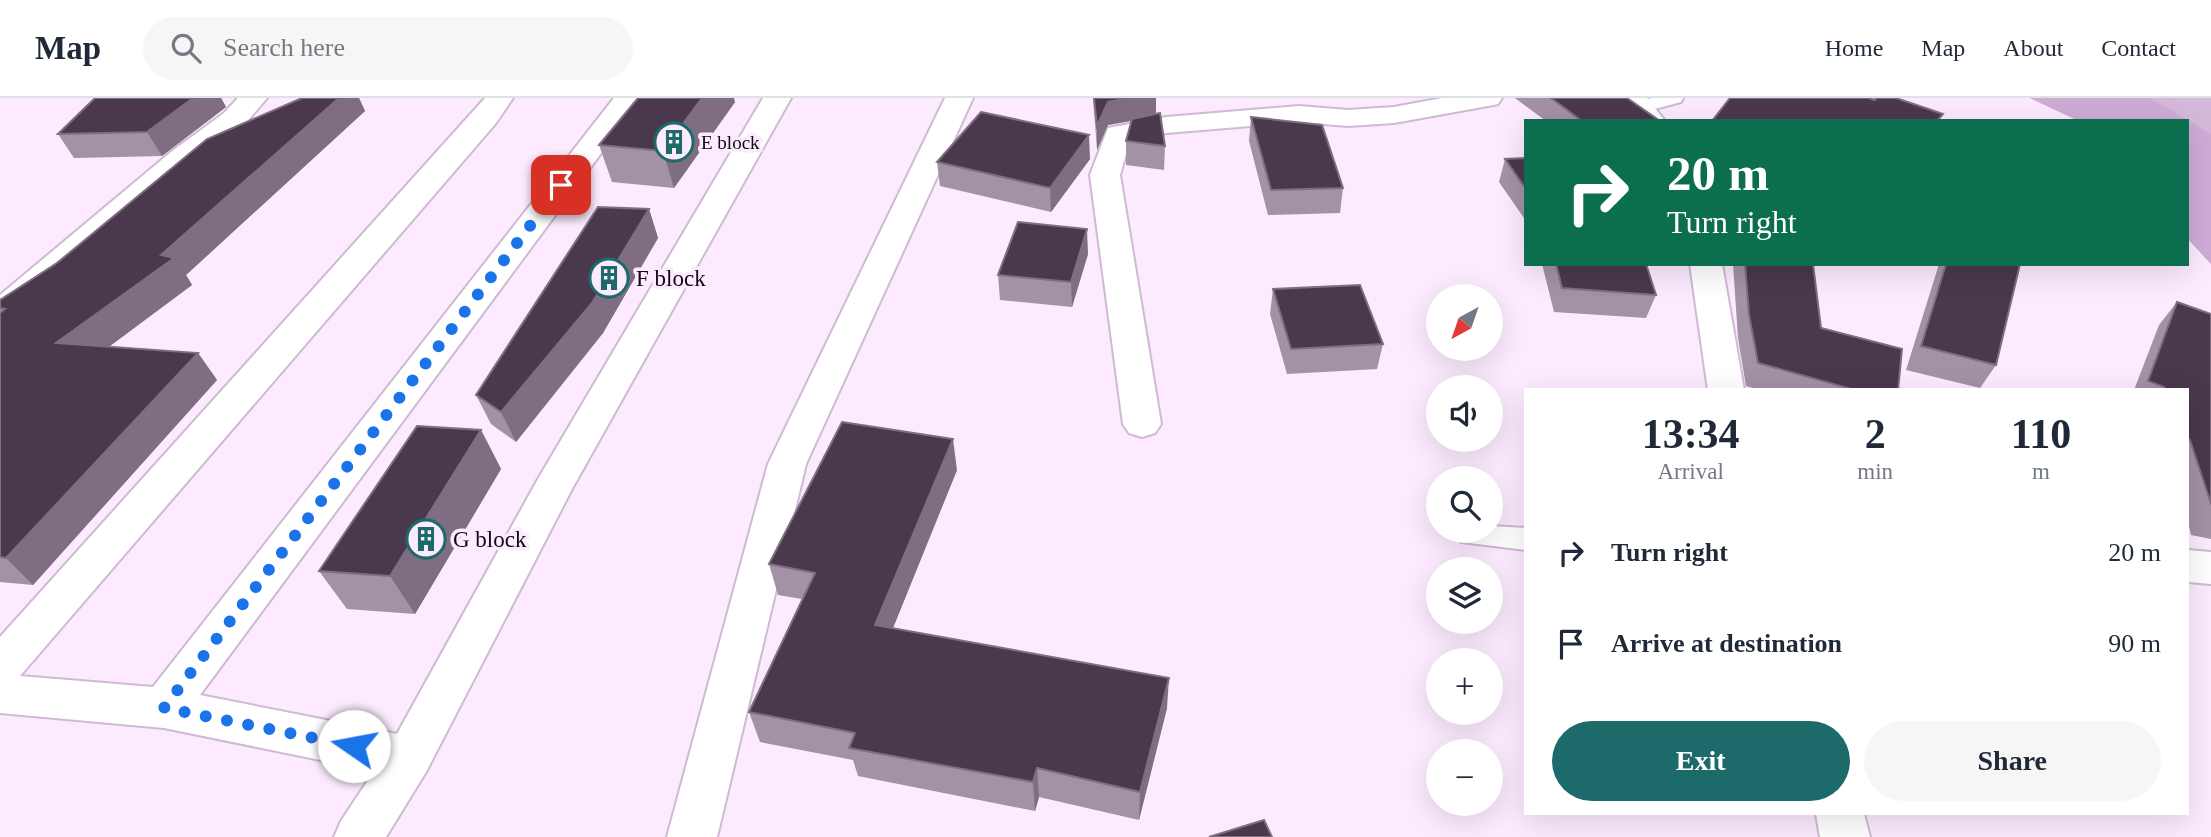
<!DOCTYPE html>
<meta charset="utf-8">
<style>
:root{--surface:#fff;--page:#f6f6f7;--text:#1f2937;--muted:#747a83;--line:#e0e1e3;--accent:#1d6a6a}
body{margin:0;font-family:Georgia,serif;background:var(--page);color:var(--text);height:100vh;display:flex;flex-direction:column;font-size:26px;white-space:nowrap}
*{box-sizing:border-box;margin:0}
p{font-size:23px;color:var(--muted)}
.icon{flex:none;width:38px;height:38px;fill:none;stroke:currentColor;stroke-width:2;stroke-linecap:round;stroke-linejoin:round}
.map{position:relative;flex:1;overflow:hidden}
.details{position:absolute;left:1524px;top:290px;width:665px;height:427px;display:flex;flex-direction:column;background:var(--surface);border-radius:0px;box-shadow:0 7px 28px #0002}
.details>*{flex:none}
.guide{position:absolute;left:1524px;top:21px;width:665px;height:147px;border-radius:0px;box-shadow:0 7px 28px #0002;background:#0b6e4f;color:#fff;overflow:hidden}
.needle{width:46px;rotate:220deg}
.buttons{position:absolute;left:1426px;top:186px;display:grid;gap:14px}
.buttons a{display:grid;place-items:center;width:77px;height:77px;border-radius:50%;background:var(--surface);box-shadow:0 7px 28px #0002;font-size:35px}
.pin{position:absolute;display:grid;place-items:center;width:60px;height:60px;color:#fff;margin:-30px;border-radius:14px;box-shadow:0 4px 10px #0006}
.me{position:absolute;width:77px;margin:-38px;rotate:282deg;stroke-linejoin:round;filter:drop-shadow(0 0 5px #0008)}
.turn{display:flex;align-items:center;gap:24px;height:147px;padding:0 28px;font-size:32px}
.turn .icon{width:91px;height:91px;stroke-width:2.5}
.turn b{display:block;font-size:49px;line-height:60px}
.eta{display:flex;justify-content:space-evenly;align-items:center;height:119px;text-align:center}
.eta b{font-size:42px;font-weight:700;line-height:49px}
.button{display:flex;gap:14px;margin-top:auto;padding:14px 28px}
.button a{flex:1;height:80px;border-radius:42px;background:var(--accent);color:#fff;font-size:28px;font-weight:700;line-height:80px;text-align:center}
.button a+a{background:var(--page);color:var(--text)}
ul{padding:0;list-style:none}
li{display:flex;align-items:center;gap:21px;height:91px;padding:0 28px}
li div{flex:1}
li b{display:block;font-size:26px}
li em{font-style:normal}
header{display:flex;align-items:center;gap:42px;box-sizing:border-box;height:98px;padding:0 35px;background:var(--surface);border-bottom:2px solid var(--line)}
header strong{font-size:33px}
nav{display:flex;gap:38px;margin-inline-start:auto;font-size:24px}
.search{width:490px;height:63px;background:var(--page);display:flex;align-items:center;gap:18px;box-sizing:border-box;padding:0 24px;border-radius:38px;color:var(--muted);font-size:26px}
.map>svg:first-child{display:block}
.green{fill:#d5b9db}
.forest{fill:#cfacd6}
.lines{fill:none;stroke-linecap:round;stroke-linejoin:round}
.service-casing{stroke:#cfb9d3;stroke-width:4}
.minor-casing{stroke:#cfb9d3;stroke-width:4}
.service{fill:#fff;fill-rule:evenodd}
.minor{fill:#fff;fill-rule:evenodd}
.wall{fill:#a391a6}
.shaded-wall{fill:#7f6d82}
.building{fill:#4a384d;stroke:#7f6d82;stroke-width:2}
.route{stroke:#1a73e8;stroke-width:12;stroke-dasharray:0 21.6}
.labels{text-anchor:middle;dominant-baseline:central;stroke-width:7;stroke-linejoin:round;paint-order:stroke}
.far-poi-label{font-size:19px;fill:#100912;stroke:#fceaff;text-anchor:start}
.poi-label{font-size:23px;fill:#100912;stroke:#fceaff;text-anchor:start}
</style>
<header>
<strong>Map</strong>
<div class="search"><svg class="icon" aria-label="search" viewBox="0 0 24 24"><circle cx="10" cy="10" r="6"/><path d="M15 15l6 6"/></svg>Search here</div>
<nav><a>Home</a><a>Map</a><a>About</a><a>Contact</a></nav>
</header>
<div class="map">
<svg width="2211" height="739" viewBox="0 0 2211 739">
<rect width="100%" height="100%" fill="#fceaff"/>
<!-- green -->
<path class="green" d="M2030,0H2211V166L2188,141V23H2079Z"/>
<!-- forest -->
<path class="forest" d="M2030,0H2150L2211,36V166L2188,141V23H2079Z"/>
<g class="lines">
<!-- service casing -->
<g class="service-casing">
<path id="service" d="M1652,0H1683L1681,4L1640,15L1631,9L1633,5Z
M1491,428L1526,430V452L1461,444L1457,437L1460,432H1491Z"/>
</g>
<!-- minor casing -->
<g class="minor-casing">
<path id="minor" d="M238,0H267L244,27L191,66L12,223L0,226V197L171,54L224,15Z
M485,0H513L496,25L20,578L153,589L614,0H642L200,597L397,636L538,381L763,0H791L572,391L426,674L386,739H334L341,723L374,673L164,630L0,615V539Z
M945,0H973L806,366L717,739H667L768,366Z
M1442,0H1502L1498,6L1488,8L1394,25L1348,28L1299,24L1166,35L1130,42L1120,77L1161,326L1155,335L1142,339L1129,335L1123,326L1090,77L1108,30L1166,19L1299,8L1348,12L1394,9Z
M1619,0H1647L1665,23H1636Z
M1690,166H1722L1744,292H1708Z
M2188,452L2211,454V486L2188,484Z
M1816,716H1864L1870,739H1820Z"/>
</g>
<!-- service -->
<use href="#service" class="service"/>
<!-- minor -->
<use href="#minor" class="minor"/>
</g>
<!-- wall -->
<path class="wall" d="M95,0H221L226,9L162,58L74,60L58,36Z
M302,0H359L365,13L186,177L192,187L109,248L198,255L217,282L33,487L0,484V202Z
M1093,0H1156V16L1165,48L1164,72L1126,67V43L1132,23L1108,27L1097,52Z
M1515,0H1627L1660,23H1546Z
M735,4L674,90L612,84L599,47Z
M1251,19L1343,90L1340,115L1268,117L1249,43Z
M1526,60V123L1499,84L1505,61Z
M1090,61L1051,114L940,88L937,64Z
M649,111L658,140L603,235L516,344L491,326L476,297Z
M1088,156L1072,209L1000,202L998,177Z
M1542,166H1688L1647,168L1656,197L1646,220L1554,214Z
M1733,166H1813L1821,230L1898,292H1760L1746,288L1738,240Z
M1939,166H2020L1996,267L1980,290L1906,272Z
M1273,191L1383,246L1377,271L1287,276L1270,216Z
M2177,204L2211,216V441L2191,437L2188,424V292H2134L2159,227Z
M481,332L501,371L415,516L347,511L319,473Z
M957,372L893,530L1167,610L1139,722L1039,699L1035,713L858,678L853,662L760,644L749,614L802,501L778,497L769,466Z"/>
<!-- shaded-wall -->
<path class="shaded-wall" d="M193,0H221L226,9L162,58L147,34Z
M339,0H359L365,13L186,177L192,187L78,272L56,245L161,157Z
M702,0H734L735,4L674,90L663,53Z
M1128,0H1156V18L1108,27L1097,52V28L1108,4Z
M1089,37L1090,61L1051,114L1050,90Z
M649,111L658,140L603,235L516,344L501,314Z
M1087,131L1088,156L1072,209L1071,184Z
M198,255L217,282L33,487L6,460Z
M481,332L501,371L415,516L390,478Z
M953,341L957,372L882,557L875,527Z
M1169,580L1167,610L1139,722L1140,694Z
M1037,670L1039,699L1035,713L1033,684Z"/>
<!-- building -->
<path class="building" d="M95,0H193L147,34L58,36Z
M302,0H339L161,157L174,160L56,245L198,255L6,460L0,459V215L5,211L0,210V202L57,165L207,41Z
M638,0H702L663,53L599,47Z
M1094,0H1128L1108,4L1097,28Z
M1551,0H1627L1660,23H1582Z
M1730,0H1868L1875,2L1876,0H1896L1943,16L1937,23H1712Z
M981,14L1089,37L1050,90L937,64Z
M1160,15L1165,48L1126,43L1132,21Z
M1251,19L1322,27L1343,90L1271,92Z
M1526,60V91L1505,61Z
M598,109L649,111L592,205L501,314L476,297Z
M1018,124L1087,131L1071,184L998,177Z
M1556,166H1646L1656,197L1562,190Z
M1745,166H1813L1821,230L1902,251L1898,292H1855L1758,265L1749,217Z
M1946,166H2020L1996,267L1921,248Z
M1360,187L1383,246L1291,251L1273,191Z
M2177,204L2211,216V406L2190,342L2188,341V292H2165L2164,289L2148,283Z
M842,324L953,341L875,527L1169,580L1140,694L1037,670L1033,684L849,650L855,635L749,614L815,475L769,466Z
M417,328L481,332L390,478L319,473Z
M1264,722L1272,739H1209Z"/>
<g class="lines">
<!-- route -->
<path class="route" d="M354,648L164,610L561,87"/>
</g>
<!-- icons -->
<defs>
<g id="building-ring" transform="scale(2.0125)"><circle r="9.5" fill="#fceaff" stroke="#1d6a6a" stroke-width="1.5"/><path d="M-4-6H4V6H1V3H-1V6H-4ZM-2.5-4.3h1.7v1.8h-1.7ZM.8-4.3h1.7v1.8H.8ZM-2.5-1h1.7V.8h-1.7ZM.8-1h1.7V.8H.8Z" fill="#1d6a6a"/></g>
</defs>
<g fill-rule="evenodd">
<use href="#building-ring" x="674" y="44"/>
<use href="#building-ring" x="609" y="180"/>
<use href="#building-ring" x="426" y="441"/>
</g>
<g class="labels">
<!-- far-poi labels -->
<g class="far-poi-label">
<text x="701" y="44">E block</text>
</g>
<!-- poi labels -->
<g class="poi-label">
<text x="636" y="180">F block</text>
<text x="453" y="441">G block</text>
</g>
</g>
</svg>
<div class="buttons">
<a><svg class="needle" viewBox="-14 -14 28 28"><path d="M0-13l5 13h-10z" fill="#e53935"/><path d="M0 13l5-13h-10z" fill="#747a83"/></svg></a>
<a><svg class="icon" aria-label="sound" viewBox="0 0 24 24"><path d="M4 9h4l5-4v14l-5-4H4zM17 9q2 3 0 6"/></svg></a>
<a><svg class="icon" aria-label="search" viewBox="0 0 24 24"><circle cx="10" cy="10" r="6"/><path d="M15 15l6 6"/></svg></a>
<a><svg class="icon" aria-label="layers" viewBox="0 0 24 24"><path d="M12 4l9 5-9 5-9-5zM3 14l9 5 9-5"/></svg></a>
<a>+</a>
<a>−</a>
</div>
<div class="pin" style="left:561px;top:87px;background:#d93025"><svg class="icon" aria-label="arrive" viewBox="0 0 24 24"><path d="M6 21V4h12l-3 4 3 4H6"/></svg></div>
<svg class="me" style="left:354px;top:648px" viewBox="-20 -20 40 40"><circle r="19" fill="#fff"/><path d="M0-13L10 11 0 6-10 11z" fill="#1a73e8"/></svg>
<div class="guide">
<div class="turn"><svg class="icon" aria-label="right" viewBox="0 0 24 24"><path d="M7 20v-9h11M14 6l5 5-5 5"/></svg><div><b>20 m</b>Turn right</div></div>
</div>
<section class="details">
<div class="eta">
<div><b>13:34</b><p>Arrival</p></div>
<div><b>2</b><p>min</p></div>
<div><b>110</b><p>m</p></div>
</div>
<ul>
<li><svg class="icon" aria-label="right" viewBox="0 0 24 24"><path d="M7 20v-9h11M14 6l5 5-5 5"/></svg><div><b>Turn right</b></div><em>20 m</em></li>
<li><svg class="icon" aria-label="arrive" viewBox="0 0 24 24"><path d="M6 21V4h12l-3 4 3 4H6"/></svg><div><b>Arrive at destination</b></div><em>90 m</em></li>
</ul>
<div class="button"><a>Exit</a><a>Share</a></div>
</section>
</div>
